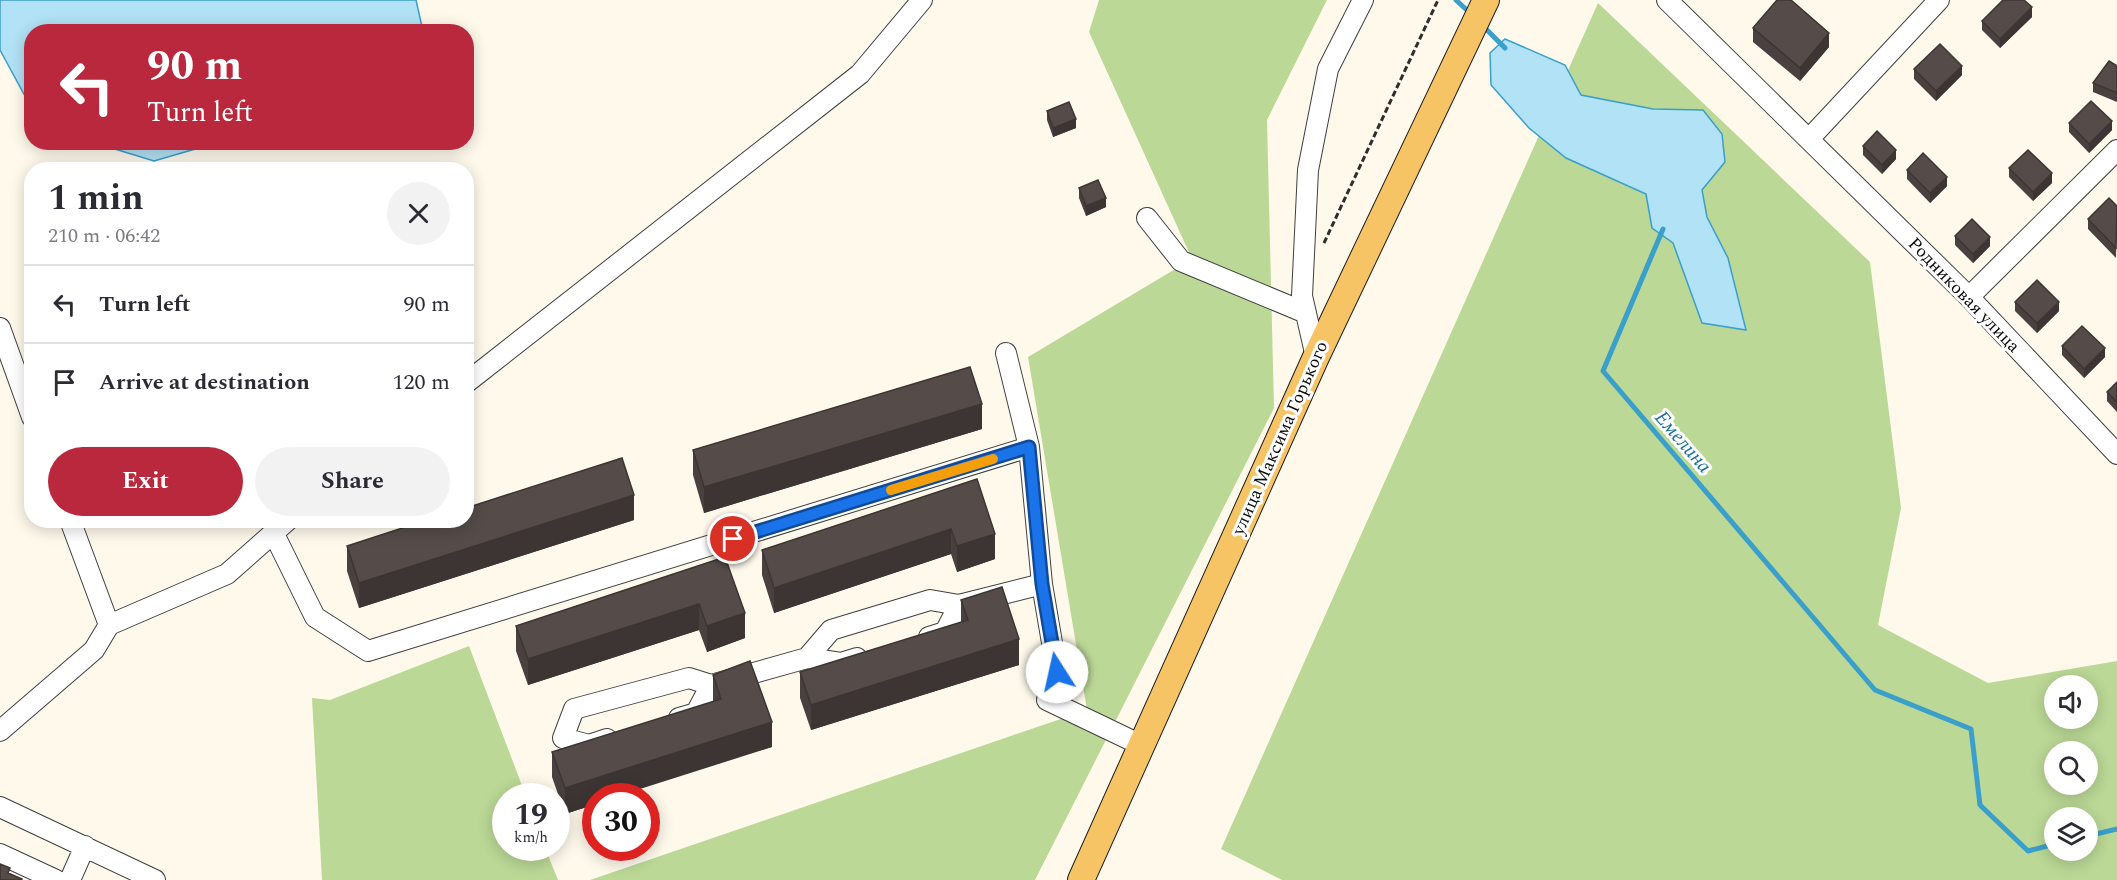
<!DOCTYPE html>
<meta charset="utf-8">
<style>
:root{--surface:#fff;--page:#f2f2f3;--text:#2b2b33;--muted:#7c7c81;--line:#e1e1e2;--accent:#b9283d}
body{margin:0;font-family:Spectral,serif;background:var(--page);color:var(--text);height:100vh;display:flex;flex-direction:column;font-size:22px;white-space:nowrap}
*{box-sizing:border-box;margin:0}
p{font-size:20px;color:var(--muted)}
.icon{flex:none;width:33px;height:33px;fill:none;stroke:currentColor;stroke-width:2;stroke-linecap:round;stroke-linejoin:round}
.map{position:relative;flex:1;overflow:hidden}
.sheet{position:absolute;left:24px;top:162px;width:450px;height:366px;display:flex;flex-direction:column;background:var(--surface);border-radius:24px;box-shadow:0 3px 15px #0003}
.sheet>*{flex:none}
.top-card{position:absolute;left:24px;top:24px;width:450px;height:126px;border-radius:24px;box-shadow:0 3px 15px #0003;background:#b9283d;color:#fff;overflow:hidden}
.tools{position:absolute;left:2044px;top:675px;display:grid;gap:12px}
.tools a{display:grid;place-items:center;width:54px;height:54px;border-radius:50%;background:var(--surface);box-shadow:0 3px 15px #0003;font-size:30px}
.speed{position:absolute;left:492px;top:783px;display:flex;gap:12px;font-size:30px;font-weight:700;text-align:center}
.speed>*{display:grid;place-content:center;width:78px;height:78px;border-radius:50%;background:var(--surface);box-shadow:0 3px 15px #0003;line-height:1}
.speed small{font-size:15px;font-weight:400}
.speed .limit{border:9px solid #d22;background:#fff;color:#111}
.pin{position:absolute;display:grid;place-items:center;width:51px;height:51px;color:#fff;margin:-26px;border:3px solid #fff;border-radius:50%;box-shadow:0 2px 6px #0007}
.me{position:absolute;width:66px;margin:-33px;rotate:350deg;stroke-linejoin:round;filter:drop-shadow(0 0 4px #0008)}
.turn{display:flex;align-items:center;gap:21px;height:126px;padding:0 24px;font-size:27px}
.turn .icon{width:78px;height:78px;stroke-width:2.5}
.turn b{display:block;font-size:42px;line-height:51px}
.round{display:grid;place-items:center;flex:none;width:63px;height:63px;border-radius:32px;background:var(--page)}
.summary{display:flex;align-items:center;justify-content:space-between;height:102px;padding:0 24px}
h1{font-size:36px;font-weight:700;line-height:45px}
.primary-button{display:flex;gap:12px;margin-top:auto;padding:12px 24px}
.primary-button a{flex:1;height:69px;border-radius:36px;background:var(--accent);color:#fff;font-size:24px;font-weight:700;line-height:69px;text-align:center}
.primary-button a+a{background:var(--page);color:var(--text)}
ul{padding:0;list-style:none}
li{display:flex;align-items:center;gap:18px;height:78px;padding:0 24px;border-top:2px solid var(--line)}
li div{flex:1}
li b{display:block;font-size:22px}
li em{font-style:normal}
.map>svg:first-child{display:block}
.forest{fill:#bbd896;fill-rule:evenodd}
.water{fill:#b2e2f5;stroke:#3a9fca;stroke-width:1.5}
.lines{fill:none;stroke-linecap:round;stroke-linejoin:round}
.stream{stroke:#3a9fca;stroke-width:5}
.minor-casing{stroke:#3f3f3f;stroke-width:22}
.major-casing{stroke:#1d1d1d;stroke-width:28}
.path{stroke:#2e2e2e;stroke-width:3;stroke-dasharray:6 3;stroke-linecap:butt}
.minor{stroke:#fff;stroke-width:20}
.major{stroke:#f6c465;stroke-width:26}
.wall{fill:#49413f}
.shaded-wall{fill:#3c3533}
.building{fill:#554c49;stroke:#3c3533;stroke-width:1.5}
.route-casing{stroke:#114b97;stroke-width:15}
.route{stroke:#1a73e8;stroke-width:10}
.slow{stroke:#f59e0b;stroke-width:10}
.labels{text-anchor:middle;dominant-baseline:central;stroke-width:6;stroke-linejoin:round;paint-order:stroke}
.street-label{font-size:18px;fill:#0c0c0c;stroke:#fff}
.water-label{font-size:20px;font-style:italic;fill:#196f9b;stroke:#fff}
</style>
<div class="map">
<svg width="2117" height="880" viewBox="0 0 2117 880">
<rect width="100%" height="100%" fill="#fff9ec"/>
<!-- forest -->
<path class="forest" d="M1099,0H1327L1267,120L1274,408L1035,880H590L1087,710L1028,357L1192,259L1089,32Z
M1598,3L1870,262L1901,508L1878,625L1988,683L2117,661V880H1282L1221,849ZM2055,686H2088V718H2055ZM2055,752H2088V784H2055ZM2055,818H2088V850H2055Z
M469,646L526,796H506V848H545L558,880H322L312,698L330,700Z"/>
<!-- water -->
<path class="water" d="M0,0H416L423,31L32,32L31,107L0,50Z
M1505,39L1565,65L1581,95L1653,109L1703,110L1722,134L1725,162L1702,190L1707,217L1728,258L1746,330L1702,323L1673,243L1652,228L1646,194L1566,158L1529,128L1491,85L1490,53Z
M95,143H216L154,161Z"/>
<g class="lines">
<!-- stream -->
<path class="stream" d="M1456,0L1471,14
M1482,25L1505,48
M1663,229L1603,371L1875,690L1971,729L1980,805L2028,851L2055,844
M2088,836L2117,829"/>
<!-- minor casing -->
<g class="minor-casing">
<path id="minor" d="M1667,0L1969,297L2117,454
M1809,139L1939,0
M1147,218L1181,261L1306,313
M1969,297L2117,150
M0,328L32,417
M1006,353L1029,447L1042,584L1057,672L1047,700L1141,745
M1316,357L1302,296L1308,170L1328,69L1363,0
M466,383L860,74L922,0
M70,520L109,625
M273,532L315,617L368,651L1029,447
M929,637L945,632L959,605
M807,658L841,663L857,658
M679,718L696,713L711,685
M0,731L94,650L109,625L227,574L288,520
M607,739L589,745L563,738L574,709L689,678L711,685L807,658L831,630L930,600L959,605L1042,584
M0,807L155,880
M0,854L56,880
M70,880L85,846"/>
</g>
<!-- major casing -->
<g class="major-casing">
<path id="major" d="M1081,880L1316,357L1486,0"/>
</g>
<!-- path -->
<path class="path" d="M1324,243L1438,0"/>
<!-- minor -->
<use href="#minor" class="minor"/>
<!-- major -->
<use href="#major" class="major"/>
</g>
<!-- wall -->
<path class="wall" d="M2032,17L2000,48L1982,30V21Z
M1753,28L1829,47L1800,81L1753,42Z
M2117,66V102L2093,92V83Z
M1914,69L1962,75L1936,101L1914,79Z
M1047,111L1076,128L1053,137L1047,120Z
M2069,123L2112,130L2089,153L2069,132Z
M1863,146L1896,159L1882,174L1863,155Z
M2009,168L2052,183L2033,201L2009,177Z
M1907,170L1947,186L1930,203L1907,179Z
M1079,188L1106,207L1086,216L1079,198Z
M2117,206L2116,258L2088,229V219Z
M1955,236L1990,246L1973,263L1955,245Z
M2015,302L2059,311L2037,333L2015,311Z
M2062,346L2105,357L2084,378L2062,355Z
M2117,382V412L2107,401V392Z
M982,429L704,513L693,475V450Z
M977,479L995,559L957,572L951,554L774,613L762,575V550Z
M634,520L359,608L347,571V546Z
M725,557L745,638L707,652L699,630L528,685L516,651V626Z
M961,600L1019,665L811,730L800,698V672L961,622Z
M713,675L772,747L596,796V804L565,814L552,777V752L713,702Z"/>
<!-- shaded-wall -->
<path class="shaded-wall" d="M2032,7V17L2000,48V39Z
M1829,33V47L1800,81V68Z
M1962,66V75L1936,101V91Z
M1076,119V128L1053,137V128Z
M2112,121V130L2089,153V144Z
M1896,150V159L1882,174V165Z
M2052,173V183L2033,201V192Z
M1947,177V186L1930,203V193Z
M1106,198V207L1086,216V206Z
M1990,237V246L1973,263V254Z
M2059,302V311L2037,333V323Z
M2105,348V357L2084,378V369Z
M982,404V429L704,513V487Z
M634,495V520L359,608V583Z
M951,529V554L774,613V588Z
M995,534V559L957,572V546Z
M699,604V630L528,685V659Z
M745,613V638L707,652V626Z
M1019,639V665L811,730V705Z
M772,722V747L618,796H596V804L565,814V788Z"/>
<!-- building -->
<path class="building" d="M1777,0H1791L1829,33L1800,68L1753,28Z
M2003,0H2024L2032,7L2000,39L1982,21Z
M1940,44L1962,66L1936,91L1914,69Z
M2109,61L2117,66V93L2093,83Z
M2091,101L2112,121L2089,144L2069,123Z
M1069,102L1076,119L1053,128L1047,111Z
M1877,131L1896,150L1882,165L1863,146Z
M2028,150L2052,173L2033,192L2009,168Z
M1923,153L1947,177L1930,193L1907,170Z
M1098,180L1106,198L1086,206L1079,188Z
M2109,198L2117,206L2116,248L2088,219Z
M1972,219L1990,237L1973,254L1955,236Z
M2037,280L2059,302L2037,323L2015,302Z
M2082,326L2105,348L2084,369L2062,346Z
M970,367L982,404L704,487L693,450Z
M2117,382V402L2107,392Z
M622,458L634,495L359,583L347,546L427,520H466V508Z
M977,479L995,534L957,546L951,529L774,588L762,550Z
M725,557L745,613L707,626L699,604L528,659L516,626Z
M1002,587L1019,639L811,705L800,672L968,620L961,600Z
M750,661L772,722L565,788L552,752L721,699L713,675Z
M0,864L10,868L8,873L22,879L21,880H0Z"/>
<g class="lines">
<!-- route casing -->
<g class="route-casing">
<path id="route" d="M733,539L1029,447L1042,584L1057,672"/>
</g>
<!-- route -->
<use href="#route" class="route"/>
<!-- slow -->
<path class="slow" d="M891,490L993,459"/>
</g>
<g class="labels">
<!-- street labels -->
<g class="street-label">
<text transform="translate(1964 295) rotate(46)">Родниковая улица</text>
<text transform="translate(1280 438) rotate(-66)">улица Максима Горького</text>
</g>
<!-- water labels -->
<g class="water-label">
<text transform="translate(1683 442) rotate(49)">Емелина</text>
</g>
</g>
</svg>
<div class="tools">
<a><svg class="icon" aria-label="sound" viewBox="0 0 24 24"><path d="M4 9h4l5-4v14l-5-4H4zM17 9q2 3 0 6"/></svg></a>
<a><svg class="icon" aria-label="search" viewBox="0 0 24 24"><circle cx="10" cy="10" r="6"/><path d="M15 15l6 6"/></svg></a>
<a><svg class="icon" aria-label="layers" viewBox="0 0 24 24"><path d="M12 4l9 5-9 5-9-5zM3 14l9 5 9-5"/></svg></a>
</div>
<div class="speed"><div>19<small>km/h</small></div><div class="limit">30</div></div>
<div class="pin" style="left:733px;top:539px;background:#d93025"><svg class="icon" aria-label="arrive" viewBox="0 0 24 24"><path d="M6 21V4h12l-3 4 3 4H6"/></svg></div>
<svg class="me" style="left:1057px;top:672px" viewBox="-20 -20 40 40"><circle r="19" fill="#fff"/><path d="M0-13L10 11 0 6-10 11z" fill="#1a73e8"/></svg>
<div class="top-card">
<div class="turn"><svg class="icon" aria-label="left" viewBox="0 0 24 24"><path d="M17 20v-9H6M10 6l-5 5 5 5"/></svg><div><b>90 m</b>Turn left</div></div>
</div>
<section class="sheet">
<div class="summary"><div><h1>1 min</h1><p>210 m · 06:42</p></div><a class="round"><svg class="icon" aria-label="close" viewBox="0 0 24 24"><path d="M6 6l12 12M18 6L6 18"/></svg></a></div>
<ul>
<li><svg class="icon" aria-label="left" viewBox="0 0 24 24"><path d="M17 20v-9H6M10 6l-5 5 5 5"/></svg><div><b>Turn left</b></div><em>90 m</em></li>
<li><svg class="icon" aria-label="arrive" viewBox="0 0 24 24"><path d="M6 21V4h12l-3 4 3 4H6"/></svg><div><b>Arrive at destination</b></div><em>120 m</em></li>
</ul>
<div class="primary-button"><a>Exit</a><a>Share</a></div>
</section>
</div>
